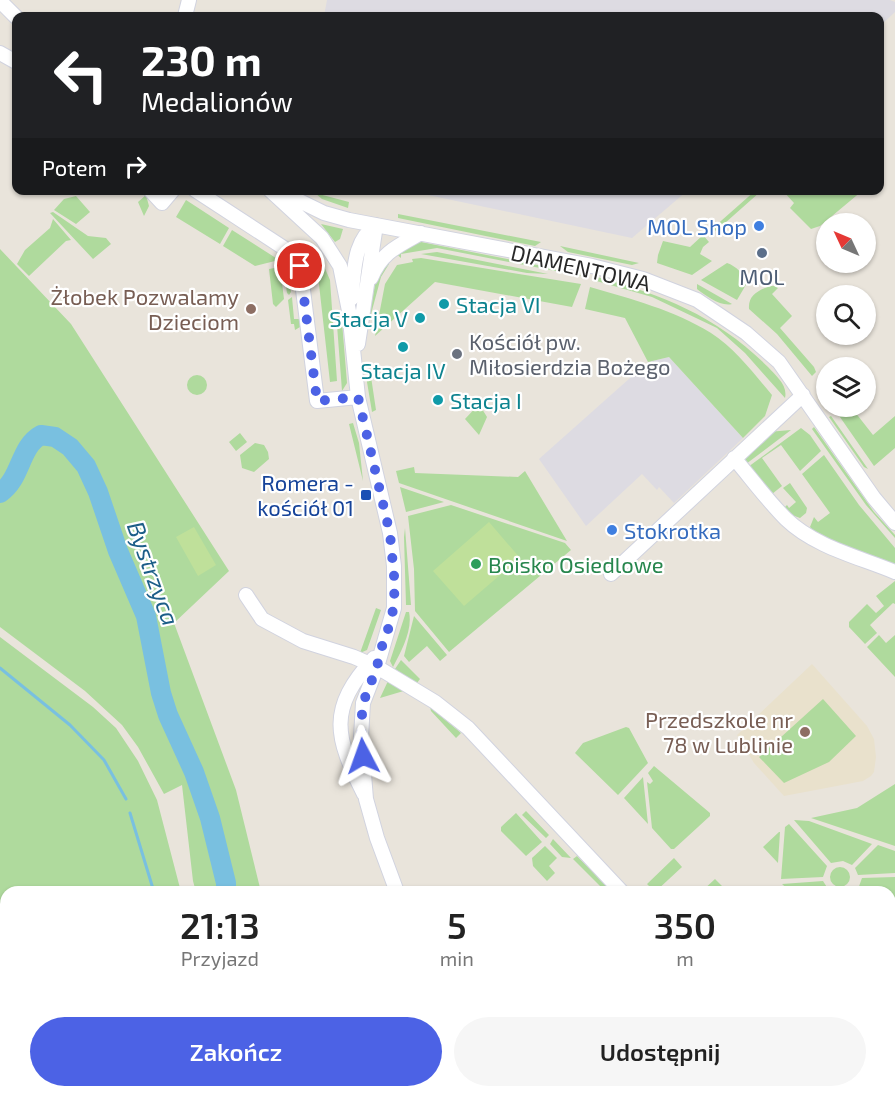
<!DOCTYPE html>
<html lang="pl">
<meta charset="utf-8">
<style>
:root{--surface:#fff;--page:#f6f6f6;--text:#222;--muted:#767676;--accent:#4c62e5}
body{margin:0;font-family:"Exo 2",sans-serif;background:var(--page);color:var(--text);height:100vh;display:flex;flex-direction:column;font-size:22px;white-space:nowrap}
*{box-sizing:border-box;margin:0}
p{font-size:20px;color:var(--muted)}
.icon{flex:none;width:33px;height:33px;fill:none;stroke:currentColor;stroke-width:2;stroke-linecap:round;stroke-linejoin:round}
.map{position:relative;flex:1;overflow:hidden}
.details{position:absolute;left:0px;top:886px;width:896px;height:212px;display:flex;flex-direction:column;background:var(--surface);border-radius:18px 18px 0 0;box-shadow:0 2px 4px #0004}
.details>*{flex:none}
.top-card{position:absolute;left:12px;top:12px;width:872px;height:183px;border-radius:12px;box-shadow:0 2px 4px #0004;background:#202124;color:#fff;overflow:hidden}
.needle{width:39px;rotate:314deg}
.tools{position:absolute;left:816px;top:213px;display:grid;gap:12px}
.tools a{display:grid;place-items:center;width:60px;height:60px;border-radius:50%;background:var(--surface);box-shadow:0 2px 4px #0004;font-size:30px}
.pin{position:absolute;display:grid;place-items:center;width:51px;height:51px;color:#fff;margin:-26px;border:3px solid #fff;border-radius:50%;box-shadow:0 2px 6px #0007}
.me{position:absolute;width:66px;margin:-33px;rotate:356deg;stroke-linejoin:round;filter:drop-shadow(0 0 4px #0008)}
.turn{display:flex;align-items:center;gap:21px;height:126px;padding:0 30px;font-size:27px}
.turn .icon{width:78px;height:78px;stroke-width:2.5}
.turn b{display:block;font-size:42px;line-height:51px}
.then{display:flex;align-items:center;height:57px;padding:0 30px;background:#0003;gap:12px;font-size:22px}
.eta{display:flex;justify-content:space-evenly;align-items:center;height:102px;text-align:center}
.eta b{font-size:36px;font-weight:600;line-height:42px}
.action{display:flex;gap:12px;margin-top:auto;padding:12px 30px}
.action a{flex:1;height:69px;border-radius:36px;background:var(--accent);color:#fff;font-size:24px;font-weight:600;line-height:69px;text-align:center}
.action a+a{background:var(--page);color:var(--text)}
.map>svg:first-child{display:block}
.industrial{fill:#dddbe2}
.education{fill:#e9e1cc}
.green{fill:#afda9d}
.pitch{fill:#bfe09a}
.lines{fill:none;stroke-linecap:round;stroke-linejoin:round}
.stream{stroke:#79c0e0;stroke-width:3}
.river{stroke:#79c0e0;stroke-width:20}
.minor-casing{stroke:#d1d3df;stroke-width:16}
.minor{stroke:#fff;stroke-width:14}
.route{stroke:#4c62e5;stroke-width:10;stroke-dasharray:0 18}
.shop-dot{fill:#3f7fe0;stroke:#fff;stroke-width:2}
.service-dot{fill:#5c6f8a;stroke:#fff;stroke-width:2}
.culture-dot{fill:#0f9aa8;stroke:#fff;stroke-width:2}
.education-dot{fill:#8d6e63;stroke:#fff;stroke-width:2}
.worship-dot{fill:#6b7280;stroke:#fff;stroke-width:2}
.transit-dot{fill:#1a4fb4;stroke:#fff;stroke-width:2}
.leisure-dot{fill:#2e9e5b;stroke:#fff;stroke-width:2}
.labels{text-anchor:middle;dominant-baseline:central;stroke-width:4.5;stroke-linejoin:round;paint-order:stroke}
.shop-label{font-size:22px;fill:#366cbe;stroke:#fff;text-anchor:end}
.street-label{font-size:22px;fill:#282828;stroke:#fff}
.service-label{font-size:22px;fill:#4e5e75;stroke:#fff}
.education-label{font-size:22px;fill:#785e54;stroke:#fff;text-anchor:end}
.culture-label{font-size:22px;fill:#0d838f;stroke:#fff;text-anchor:start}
.worship-label{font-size:22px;fill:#5b616d;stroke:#fff;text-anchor:start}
.transit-label{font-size:22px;fill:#164399;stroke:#fff;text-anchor:end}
.leisure-label{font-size:22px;fill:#27864d;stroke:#fff;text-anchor:start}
.water-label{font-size:24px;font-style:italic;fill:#1c5e88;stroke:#fff}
</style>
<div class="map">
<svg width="895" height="1097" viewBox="0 0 895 1097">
<rect width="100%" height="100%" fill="#e9e4db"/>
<!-- industrial -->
<path class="industrial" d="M327,0H890L895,2V12L879,27V16H324Z
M409,191H687L632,238Z
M669,357L743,438L674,503L659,487L657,490L642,474L586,526L539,459L648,362Z"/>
<!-- education -->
<path class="education" d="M812,664L867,726L874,739L876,757L874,772L871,776L863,781L784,796L754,763L737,735Z"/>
<!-- green -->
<path class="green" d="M756,190L765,191L760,192L716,231L713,228Z
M770,191L862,190V191L820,226L811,229L790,208L794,203L783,191L778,195Z
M315,193L349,202L348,208L322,199Z
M146,195L149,206L144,216L138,202Z
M76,196L90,212L76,224L54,210L64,199Z
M186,200L229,228L220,244L176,217Z
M53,212L88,236L106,238L111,244L93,259L50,213Z
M398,214L541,242L535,246L398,218Z
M53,219L71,240L66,241L29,276L17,264L25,250L50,228Z
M321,224L343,229L340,239L335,242Z
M232,230L279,260L255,266L223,246Z
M703,235L709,242L703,247L700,254L712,261L692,275L657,263L658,255L663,241L690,247Z
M421,242L578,273L581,276L437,248L401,254V258L394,252L413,243Z
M560,246L639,263L632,265L568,252Z
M0,249L71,324L229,571L174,623L236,790L261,892H196L193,881L182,785L164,794L138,747L122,725L85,691L0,627Z
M437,252L548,274L527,273L421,254Z
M320,257L330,280L337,381L330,382L316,258Z
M421,258L581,284L572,307L435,282L375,336L385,284L397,265L413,262L412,259Z
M386,260L389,264L381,277L367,329L375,284Z
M727,263C736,266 744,274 747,283L737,300L701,280Z
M293,265L288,268L291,292L289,295L287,293L283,267Z
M280,267L284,299L276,307L273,304L269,269Z
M597,277C664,295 718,317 768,367C776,376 788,385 785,398L745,353L717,328L652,297L593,280Z
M697,284L732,304C721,307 706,296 697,289Z
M769,286H774L778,288L772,294L792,316L780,328L814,367L816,372L812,376L777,334L749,309C748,295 758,291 769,286Z
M590,287C631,299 674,310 711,333C735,348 754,374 772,395L765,416L743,438L669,357L648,362L625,318L585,309Z
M292,297L294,319H301L300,327L295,330L294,324H291L288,300Z
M336,312L342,322L347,383L342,391Z
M370,370L376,410L372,412L366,376Z
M187 385a10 10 0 1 1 20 0a10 10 0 1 1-20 0Z
M479,404L487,417L479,435L465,419Z
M833,407H851L873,435L895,416V448L874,466Z
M831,416L868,469L864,467L829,417Z
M353,423L359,443L363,481L349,424Z
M814,427L874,512L895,535V538L866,505L812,429Z
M801,428L810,435L821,451L800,471L781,445L762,458L782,486L772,494L748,467Z
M791,430L746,464L745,456L768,432Z
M240,433L247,442L236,451L229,442Z
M255,443L264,445L268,452L269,459L254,472L242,468L240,455Z
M824,455L859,505L895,548V568L815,533L810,527L814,517L818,522L830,513L802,474Z
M414,467L415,473L518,477L525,471L567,541L399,483L396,471Z
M790,483L807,508L806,513L800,518L792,515L784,508L787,505L789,508L796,502L783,488Z
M400,487L444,502L406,512Z
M451,505L565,543L571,550L449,652L415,611L414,569L408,516Z
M405,528L411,605H406L404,537Z
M895,581V604L893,603L870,625L877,633L865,644L849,627V622L867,604L876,613L884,606L876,596Z
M376,608L381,610L367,650L360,653Z
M406,612H409C413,630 401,652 393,667L390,661Z
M414,616L447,655L440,661L427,646L409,662L404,656Z
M879,635L886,643L895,635V677L867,647Z
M0,637L93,707L116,728L138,761L157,800L181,892H6V1092H240L243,1097H0Z
M401,660L420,679L417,683L395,669Z
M388,681L407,690L380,698Z
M823,699L856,736L829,762L784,783L759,757Z
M430,707L461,733L456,738L431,711Z
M626,727L629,728L648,763L618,795L575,753L583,743Z
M654,766L710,813V816L674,849H671L652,828L647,782L650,784L653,781L648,773Z
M643,777L648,824L624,798Z
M895,784V846L811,818L857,808Z
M526,811L549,835L546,838L522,815Z
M516,813L542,842L526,856L501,831V827Z
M794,820L809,821L872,844L852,865L843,861L831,863Z
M789,824L827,866L823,877L781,879L785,827Z
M779,832H780L778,863L763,847Z
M553,839L571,858L562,857L550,844Z
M878,845L895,851V873L858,875L855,868Z
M545,846L557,858L549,866L555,873L547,881L533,866L532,858Z
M577,856L612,892H606L573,859Z
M674,858L682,867L655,892L647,884Z
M830 877a10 10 0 1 1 20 0a10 10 0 1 1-20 0Z
M895,877V913L890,919V892H857L862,878Z
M715,879L728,892H701Z
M823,881L830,892H791L782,884Z
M266,1092H342L344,1097H269Z"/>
<!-- pitch -->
<path class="pitch" d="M489,522L520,558L464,606L433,571Z
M194,527L216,565L198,576L176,537Z
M895,913V1009L890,1003V919Z"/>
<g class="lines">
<!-- stream -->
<path class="stream" d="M0,668L70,725L104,760L126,799
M130,813L154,892
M206,1092L208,1097"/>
<!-- river -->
<path class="river" d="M0,493C22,478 19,447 41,435L55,437L70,447L86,466L98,492L118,551L146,616L161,693L168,715L194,772L210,818L226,883V892
M296,1092L299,1097"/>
<!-- minor casing -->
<g class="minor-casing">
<path id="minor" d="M0,1L16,17
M185,16L189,0
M0,53L16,62
M150,190L162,203L173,190
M195,190L290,252L300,266L317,401L358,397
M270,190L322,238L340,266L349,311L358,397L390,533L394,566V608L377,667L363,703L361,737L366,799L377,838L397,892
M277,190L324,213L349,220L592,266L643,279L697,300L746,333L779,362L874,498L895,523
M371,278C382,252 398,246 421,233
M351,299C355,272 352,242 376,225
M358,344L376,225
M734,458C751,478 767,500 786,519C815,547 859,557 895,572
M611,574L803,395
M246,595L262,619L303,641L354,657L377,667L435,702L468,728L622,892
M364,794C335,737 327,709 374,658
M520,1092L524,1097
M810,1092L814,1097"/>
</g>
<!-- minor -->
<use href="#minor" class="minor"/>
</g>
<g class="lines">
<!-- route -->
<path class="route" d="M300,266L317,401L358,397L390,534L395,586L392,618L380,652L377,667L363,703L361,726L363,756"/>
</g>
<!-- markers -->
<g class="shop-dot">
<circle cx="759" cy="226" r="6"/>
<circle cx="612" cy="530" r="6"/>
</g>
<circle class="service-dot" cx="762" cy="253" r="6"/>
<g class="culture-dot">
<circle cx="444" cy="304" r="6"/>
<circle cx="420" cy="318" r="6"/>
<circle cx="403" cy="347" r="6"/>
<circle cx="438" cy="400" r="6"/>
</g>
<g class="education-dot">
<circle cx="251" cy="309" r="6"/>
<circle cx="805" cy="732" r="6"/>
</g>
<circle class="worship-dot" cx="457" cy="354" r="6"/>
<rect class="transit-dot" x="360" y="489" width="12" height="12" rx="3"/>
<circle class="leisure-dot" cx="476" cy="564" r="6"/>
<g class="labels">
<!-- shop labels -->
<g class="shop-label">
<text x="747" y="226">MOL Shop</text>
<text x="624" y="530" text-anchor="start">Stokrotka</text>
</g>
<!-- street labels -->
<g class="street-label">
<text transform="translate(581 267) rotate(13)">DIAMENTOWA</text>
</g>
<!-- service labels -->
<g class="service-label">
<text x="762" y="276">MOL</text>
</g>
<!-- education labels -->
<g class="education-label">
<text x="239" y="296">Żłobek Pozwalamy<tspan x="239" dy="25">Dzieciom</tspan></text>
<text x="793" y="719">Przedszkole nr<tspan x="793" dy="25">78 w Lublinie</tspan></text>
</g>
<!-- culture labels -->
<g class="culture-label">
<text x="456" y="304">Stacja VI</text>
<text x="408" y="318" text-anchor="end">Stacja V</text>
<text x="403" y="370" text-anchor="middle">Stacja IV</text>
<text x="450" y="400">Stacja I</text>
</g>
<!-- worship labels -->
<g class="worship-label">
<text x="469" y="341">Kościół pw.<tspan x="469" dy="25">Miłosierdzia Bożego</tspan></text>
</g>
<!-- transit labels -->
<g class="transit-label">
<text x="354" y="482">Romera -<tspan x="354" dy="25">kościół 01</tspan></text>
</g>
<!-- leisure labels -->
<g class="leisure-label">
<text x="488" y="564">Boisko Osiedlowe</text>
</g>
<!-- water labels -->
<g class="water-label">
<text transform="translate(154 573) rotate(70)">Bystrzyca</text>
</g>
</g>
</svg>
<div class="tools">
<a><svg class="needle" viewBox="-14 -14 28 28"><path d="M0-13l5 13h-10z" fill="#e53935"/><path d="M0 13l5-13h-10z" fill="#767676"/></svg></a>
<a><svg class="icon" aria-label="search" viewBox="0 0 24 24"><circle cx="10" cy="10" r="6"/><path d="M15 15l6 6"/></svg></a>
<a><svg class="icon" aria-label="layers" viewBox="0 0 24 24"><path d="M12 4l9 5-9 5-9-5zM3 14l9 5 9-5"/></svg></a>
</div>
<div class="pin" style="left:300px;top:266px;background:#d93025"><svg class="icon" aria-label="arrive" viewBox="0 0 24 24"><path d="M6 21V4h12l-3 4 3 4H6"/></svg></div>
<svg class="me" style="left:363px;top:756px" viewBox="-20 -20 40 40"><path d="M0-17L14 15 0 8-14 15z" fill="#4c62e5" stroke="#fff" stroke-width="4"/></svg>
<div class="top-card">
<div class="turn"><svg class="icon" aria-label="left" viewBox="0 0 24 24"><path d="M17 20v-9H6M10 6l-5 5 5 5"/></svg><div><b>230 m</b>Medalionów</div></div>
<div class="then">Potem<svg class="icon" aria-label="right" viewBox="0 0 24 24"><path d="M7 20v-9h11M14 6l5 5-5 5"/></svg></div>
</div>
<section class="details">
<div class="eta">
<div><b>21:13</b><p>Przyjazd</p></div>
<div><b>5</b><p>min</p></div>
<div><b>350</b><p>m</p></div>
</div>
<div class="action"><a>Zakończ</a><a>Udostępnij</a></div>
</section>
</div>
